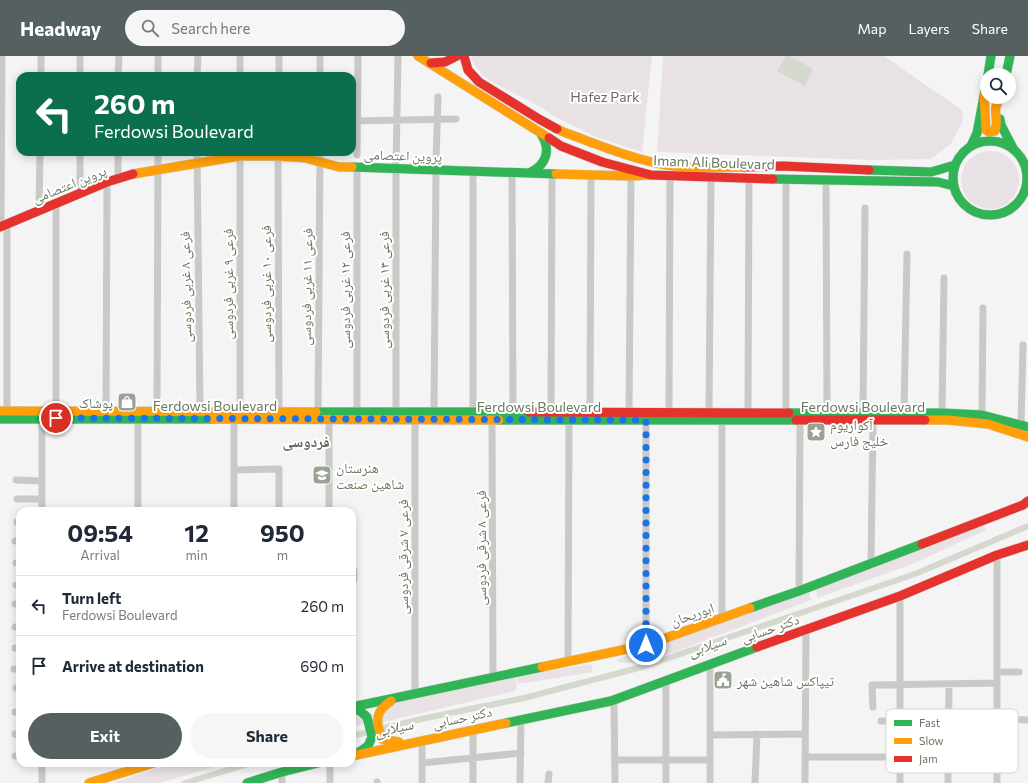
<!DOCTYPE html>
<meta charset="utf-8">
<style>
:root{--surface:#fff;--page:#f6f6f7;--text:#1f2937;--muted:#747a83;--line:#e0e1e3;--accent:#566060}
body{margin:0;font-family:Commissioner,"Noto Naskh Arabic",sans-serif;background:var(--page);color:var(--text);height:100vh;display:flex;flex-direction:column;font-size:15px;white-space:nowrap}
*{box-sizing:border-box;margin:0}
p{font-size:13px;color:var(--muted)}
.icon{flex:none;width:22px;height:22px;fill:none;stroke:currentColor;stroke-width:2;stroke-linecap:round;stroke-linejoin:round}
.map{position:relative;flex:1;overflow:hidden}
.side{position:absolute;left:16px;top:451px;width:340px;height:260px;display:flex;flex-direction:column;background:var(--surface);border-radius:12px;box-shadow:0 2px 10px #0003}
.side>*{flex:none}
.hud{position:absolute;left:16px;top:16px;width:340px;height:84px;border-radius:12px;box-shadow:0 2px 10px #0003;background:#0b6e4f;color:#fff;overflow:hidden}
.buttons{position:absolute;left:980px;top:12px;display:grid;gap:8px}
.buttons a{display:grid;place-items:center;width:36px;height:36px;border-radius:50%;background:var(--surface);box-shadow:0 2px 10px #0003;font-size:20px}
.pin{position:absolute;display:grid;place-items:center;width:34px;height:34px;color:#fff;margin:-17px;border:2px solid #fff;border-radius:50%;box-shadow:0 1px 4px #0007}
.me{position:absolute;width:44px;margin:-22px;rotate:0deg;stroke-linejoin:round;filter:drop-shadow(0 0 3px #0008)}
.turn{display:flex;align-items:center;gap:14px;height:84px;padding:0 12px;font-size:18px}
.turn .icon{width:52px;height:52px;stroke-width:2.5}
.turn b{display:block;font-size:28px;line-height:34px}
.eta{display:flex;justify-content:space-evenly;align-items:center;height:68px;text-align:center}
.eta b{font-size:24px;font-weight:700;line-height:28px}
.cta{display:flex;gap:8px;margin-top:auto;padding:8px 12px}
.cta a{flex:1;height:46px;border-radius:24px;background:var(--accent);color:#fff;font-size:16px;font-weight:700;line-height:46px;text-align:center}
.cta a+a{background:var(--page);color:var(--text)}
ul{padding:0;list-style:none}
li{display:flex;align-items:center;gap:12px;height:60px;padding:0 12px;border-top:1px solid var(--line)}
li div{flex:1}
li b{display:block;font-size:15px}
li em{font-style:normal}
header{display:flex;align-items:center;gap:24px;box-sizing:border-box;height:56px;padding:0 20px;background:var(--accent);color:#fff}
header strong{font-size:19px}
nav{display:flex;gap:22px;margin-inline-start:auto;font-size:14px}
.search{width:280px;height:36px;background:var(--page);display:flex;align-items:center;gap:10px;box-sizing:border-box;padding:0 14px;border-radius:22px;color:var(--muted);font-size:15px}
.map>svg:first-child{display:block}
.green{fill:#e8e2e4}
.water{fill:#d4d8ce}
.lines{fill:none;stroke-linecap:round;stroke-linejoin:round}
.canal{stroke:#d4d8ce;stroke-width:6}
.fast-casing{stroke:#d0d1d0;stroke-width:10}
.slow-casing{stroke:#d0d1d0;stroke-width:10}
.jam-casing{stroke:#d0d1d0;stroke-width:10}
.street{stroke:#c9cac8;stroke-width:7}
.fast{stroke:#30b455;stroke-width:9}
.slow{stroke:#ff9f0a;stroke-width:9}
.jam{stroke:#e5322d;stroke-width:9}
.route{stroke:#1a73e8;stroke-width:7;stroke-dasharray:0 12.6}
.labels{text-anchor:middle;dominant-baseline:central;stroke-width:4;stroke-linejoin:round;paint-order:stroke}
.park-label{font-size:14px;fill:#7a6566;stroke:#fff}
.street-label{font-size:14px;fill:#68785e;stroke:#fff}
.poi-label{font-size:14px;fill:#68785e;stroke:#fff;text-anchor:start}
.neighbourhood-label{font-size:15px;font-weight:bold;fill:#5c6854;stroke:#fff}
.water-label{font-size:15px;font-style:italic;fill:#6d785d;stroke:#fff}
.key{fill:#fff;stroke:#d2d6cf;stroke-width:1}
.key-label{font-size:11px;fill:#68785e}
</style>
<header>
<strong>Headway</strong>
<div class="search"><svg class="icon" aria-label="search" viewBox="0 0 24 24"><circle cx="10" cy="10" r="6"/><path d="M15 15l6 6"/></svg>Search here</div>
<nav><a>Map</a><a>Layers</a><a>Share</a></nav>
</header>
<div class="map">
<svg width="1028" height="727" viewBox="0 0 1028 727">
<rect width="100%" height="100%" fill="#f5f4f5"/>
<!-- green -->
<path class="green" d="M472,0H652L642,96L596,81L552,59L543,52L496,28L482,19L472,5Z
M663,0H884L962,54L963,65L951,88L931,103L873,104L657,96Z
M961 124a29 29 0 1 1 58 0a29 29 0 1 1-58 0Z
M982,468L986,474L910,509L817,542L816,532L875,511Z
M809,534L811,544L656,603C643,606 631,608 617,606V603L728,564Z
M591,608L593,616L518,628L517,620Z
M515,620L517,628L515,635L383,666L381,662L387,653L398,645Z
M352,658H356L365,667L352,671Z
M175,707H228L160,727H112Z"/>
<!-- water -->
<path class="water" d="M786,0H790L813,13L805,30L777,15Z"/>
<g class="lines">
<!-- canal -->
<path class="canal" d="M352,680L421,663L524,642L642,611L915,518L1028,470
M185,727L251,707"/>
<!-- fast casing -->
<g class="fast-casing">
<path id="fast" d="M988,19L991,0
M1006,19L1010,0
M1000,63L1001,69L1013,92
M953 122a37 37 0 1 1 74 0a37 37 0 1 1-74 0Z
M971,90L977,77L987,24
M352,111L556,118
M869,114L931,116L955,109
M531,116C547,108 551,93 541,78
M773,123L938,126L954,130
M316,356H529
M789,357H942L982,359L1028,371
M0,363H213
M499,364H796
M750,552L799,535L922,488
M352,651L542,611
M352,654H359L367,661L372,681L368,690L358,697
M506,667L611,645L757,591
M247,727L282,716L318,707"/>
</g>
<!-- slow casing -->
<g class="slow-casing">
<path id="slow" d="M418,0L549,82
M984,39L986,74L989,76L995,75C1000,62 990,54 1001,42
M557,73L566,77C599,89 632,103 666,109C690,113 719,111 744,111
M133,118L240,100H278L305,102L339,111H352
M556,118L631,120L651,119
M0,355L316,356
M213,363L499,364
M925,364H948L988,368L1028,381
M542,611L646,589L750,552
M391,645C374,656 376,666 382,683L399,686
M352,700L506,667
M89,727L154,707"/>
</g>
<!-- jam casing -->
<g class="jam-casing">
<path id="jam" d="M464,0L468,14L479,26L539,63L557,73
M431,7L445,6L457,0
M549,82L561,90L602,106L651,119L773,123
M744,111L783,110L869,114
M0,171L107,126L133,118
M529,356L789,357
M796,364H925
M922,488L1023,449L1028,445
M757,591L900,540L997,499L1028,489"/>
</g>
<!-- street -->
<path class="street" d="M240,0V20
M320,0V20
M41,20V0
M80,20V0
M118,20L119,0
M158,20V0
M197,20L198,0
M279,20V0
M352,65L456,63
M197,96L200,355
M357,99L358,0
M278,100L279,356
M436,104L438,41
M512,116L513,356
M118,123V96
M826,123L827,357
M80,138V96
M56,147V355
M39,155L40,96
M7,169V355
M1,171L2,0
M106,355L107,126
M157,355L158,96
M240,355V96
M318,356L320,96
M357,356V112
M396,356V113L398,0
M434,356L436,114
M473,356V115
M551,356L552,117
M590,356L591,119
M629,357L631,120
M669,357L670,121
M709,357L711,122
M748,357L749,123
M786,357V123
M863,357L865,152
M904,357L907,198
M942,357L944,222
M982,359L983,252
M42,362V455
M138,363V455
M329,363V455
M492,363L493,620
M415,364V638
M1021,369L1023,289
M234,414L279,413V455
M16,424L42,425
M17,443H42
M234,455V363
M17,466H20
M15,485H20
M16,507H20
M871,507L873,364
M352,514H354V524
M16,529H20
M799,535L800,364
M900,540V727
M15,548H20
M722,563V365
M15,571H20
M646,589V364
M15,592H20
M568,605L569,364
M14,613H20
M997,616H1019
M16,632H20
M614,644L615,727
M873,651L872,629L997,627
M15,656H20
M997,663L1028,664
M881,665H900
M15,678L20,679
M710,679L805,678
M422,684V727
M15,700H20
M805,701H900
M615,704H710
M42,707V727
M422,707L521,697
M282,727V716
M330,727V707
M377,727V726
M473,727V673
M520,727L521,663
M548,727L549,718
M666,727V624
M710,727V608
M755,727L757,678
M805,727L806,574
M948,727L949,628
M997,727V499"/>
<!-- fast -->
<use href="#fast" class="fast"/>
<!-- slow -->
<use href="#slow" class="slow"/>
<!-- jam -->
<use href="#jam" class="jam"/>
</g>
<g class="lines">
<!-- route -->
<path class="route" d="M56,362L646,364V589"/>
</g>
<!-- icons -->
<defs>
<g id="shop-square" transform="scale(1)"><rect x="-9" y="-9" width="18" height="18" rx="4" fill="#99a393" stroke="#fff"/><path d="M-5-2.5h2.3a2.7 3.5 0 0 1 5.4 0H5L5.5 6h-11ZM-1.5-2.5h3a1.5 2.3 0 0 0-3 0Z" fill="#fff"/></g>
<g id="sight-square" transform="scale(1)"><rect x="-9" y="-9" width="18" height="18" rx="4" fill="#99a393" stroke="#fff"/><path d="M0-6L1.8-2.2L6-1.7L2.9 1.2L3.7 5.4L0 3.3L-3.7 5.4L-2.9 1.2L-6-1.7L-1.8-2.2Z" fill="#fff"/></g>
<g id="school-square" transform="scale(1)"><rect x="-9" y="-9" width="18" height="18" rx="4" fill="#99a393" stroke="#fff"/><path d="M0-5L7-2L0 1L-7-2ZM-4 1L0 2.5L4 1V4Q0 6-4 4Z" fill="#fff"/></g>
<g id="civic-square" transform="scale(1)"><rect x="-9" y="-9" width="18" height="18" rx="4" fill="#99a393" stroke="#fff"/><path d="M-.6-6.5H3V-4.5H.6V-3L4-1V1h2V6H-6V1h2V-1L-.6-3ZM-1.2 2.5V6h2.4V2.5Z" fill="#fff"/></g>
</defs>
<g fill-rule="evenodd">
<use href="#shop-square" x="127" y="346"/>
<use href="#sight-square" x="816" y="376"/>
<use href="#school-square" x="322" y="419"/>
<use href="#civic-square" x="723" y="624"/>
</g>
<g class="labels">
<!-- park labels -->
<g class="park-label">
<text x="605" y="40">Hafez Park</text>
</g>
<!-- street labels -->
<g class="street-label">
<text transform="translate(403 99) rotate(2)">پروین اعتصامی</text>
<text transform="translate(714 106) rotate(2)">Imam Ali Boulevard</text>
<text transform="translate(69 128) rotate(-22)">پروین اعتصامی</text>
<text transform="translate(227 228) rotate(-90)">فرعی ۹ غربی فردوسی</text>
<text transform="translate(265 228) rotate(-90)">فرعی ۱۰ غربی فردوسی</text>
<text transform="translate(185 231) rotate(-91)">فرعی ۸ غربی فردوسی</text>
<text transform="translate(306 231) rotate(-89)">فرعی ۱۱ غربی فردوسی</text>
<text transform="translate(344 234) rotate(-90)">فرعی ۱۲ غربی فردوسی</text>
<text transform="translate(383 234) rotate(-90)">فرعی ۱۳ غربی فردوسی</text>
<text x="215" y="349">Ferdowsi Boulevard</text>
<text x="539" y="350">Ferdowsi Boulevard</text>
<text x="863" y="350">Ferdowsi Boulevard</text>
<text transform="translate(480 492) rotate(-90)">فرعی ۸ شرقی فردوسی</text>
<text transform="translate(402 501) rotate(-90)">فرعی ۷ شرقی فردوسی</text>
<text transform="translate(692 558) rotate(-19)">ابوریحان</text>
<text transform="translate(770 572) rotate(-19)">دکتر حسابی</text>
<text transform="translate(462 661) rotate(-12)">دکتر حسابی</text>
</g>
<!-- poi labels -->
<g class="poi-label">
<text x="113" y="346" text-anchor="end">پوشاک</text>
<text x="830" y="368">آکواریوم<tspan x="830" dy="16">خلیج فارس</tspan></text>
<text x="336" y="411">هنرستان<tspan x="336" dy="16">شاهین صنعت</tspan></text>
<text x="737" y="624">تیپاکس شاهین شهر</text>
</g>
<!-- neighbourhood labels -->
<g class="neighbourhood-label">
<text x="306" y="385">فردوسی</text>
</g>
<!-- water labels -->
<g class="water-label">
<text transform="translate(707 589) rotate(-19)">سیلابی</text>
<text transform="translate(394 671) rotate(-12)">سیلابی</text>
</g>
</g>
<!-- legend -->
<rect x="886" y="653" width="132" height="64" rx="6" class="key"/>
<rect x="894" y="664" width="18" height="6" fill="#30b455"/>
<rect x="894" y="682" width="18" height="6" fill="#ff9f0a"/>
<rect x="894" y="700" width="18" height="6" fill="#e5322d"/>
<g class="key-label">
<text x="919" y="671">Fast</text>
<text x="919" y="689">Slow</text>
<text x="919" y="707">Jam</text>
</g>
</svg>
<div class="buttons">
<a><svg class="icon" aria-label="search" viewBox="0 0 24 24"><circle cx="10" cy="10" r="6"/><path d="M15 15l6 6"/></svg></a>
</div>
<div class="pin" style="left:56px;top:362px;background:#d93025"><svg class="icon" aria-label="arrive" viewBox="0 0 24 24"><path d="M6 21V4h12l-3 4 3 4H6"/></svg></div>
<svg class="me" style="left:646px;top:589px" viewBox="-20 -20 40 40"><circle r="17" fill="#1a73e8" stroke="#fff" stroke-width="3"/><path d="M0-11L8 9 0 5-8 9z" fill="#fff"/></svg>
<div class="hud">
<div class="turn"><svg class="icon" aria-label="left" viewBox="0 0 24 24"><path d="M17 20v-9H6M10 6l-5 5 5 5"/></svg><div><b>260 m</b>Ferdowsi Boulevard</div></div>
</div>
<section class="side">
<div class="eta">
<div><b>09:54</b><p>Arrival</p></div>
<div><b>12</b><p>min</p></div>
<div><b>950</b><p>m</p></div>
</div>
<ul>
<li><svg class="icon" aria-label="left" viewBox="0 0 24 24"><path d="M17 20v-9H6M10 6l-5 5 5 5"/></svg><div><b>Turn left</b><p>Ferdowsi Boulevard</p></div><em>260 m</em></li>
<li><svg class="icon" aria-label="arrive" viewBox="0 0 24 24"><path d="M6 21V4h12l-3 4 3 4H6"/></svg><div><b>Arrive at destination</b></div><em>690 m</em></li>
</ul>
<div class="cta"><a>Exit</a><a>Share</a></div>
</section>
</div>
